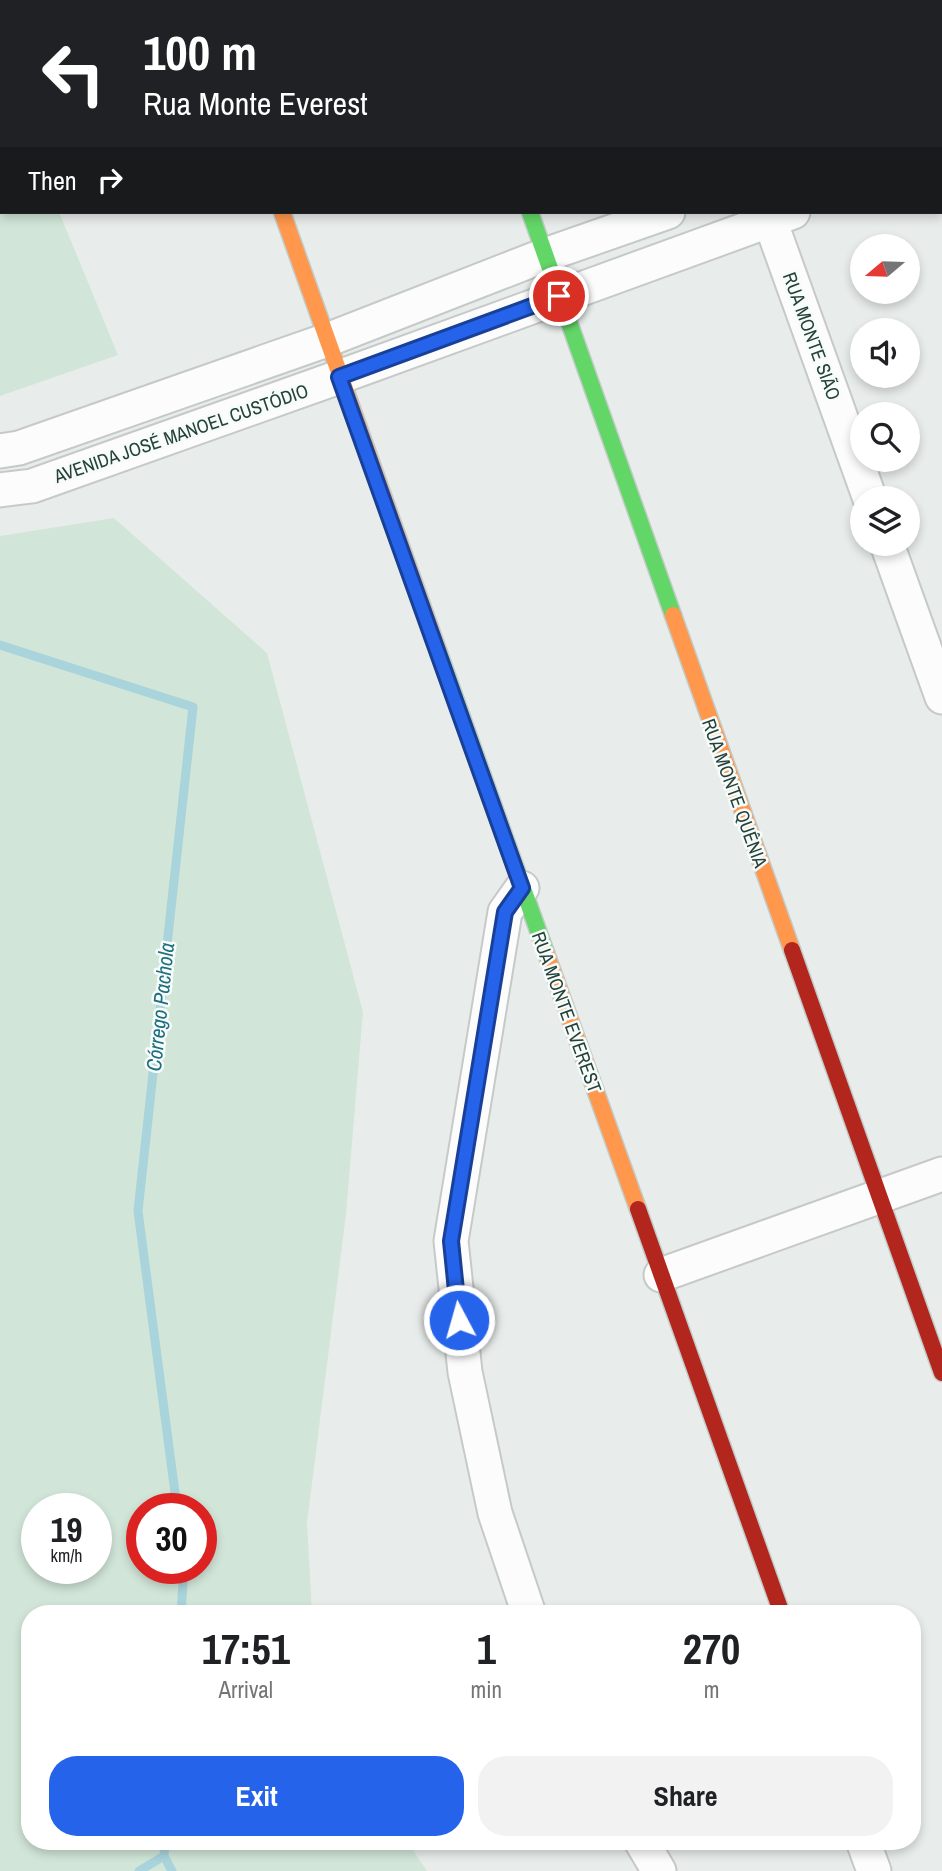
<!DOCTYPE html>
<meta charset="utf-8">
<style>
:root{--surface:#fff;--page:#f2f2f2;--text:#202124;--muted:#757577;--accent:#2563eb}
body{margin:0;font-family:"Archivo Narrow",sans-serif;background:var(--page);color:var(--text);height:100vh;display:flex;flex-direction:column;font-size:26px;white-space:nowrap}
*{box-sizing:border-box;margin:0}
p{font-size:23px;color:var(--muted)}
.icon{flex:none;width:38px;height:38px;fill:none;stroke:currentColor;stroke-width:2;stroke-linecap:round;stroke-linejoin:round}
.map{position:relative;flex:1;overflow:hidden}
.panel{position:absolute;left:21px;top:1605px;width:900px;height:245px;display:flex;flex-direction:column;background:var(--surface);border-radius:28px;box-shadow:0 4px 10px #0003}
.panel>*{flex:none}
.banner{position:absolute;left:0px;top:0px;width:943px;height:214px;box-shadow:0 4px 10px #0003;background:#202124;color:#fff;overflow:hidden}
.needle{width:46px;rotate:251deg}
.tools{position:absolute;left:850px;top:234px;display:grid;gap:14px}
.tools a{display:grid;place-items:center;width:70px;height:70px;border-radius:50%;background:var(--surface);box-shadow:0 4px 10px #0003;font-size:35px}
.speed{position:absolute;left:21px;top:1493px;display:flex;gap:14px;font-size:35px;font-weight:700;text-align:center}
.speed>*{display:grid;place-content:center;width:91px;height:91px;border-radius:50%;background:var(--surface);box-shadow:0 4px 10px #0003;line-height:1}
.speed small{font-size:18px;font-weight:400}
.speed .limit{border:10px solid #d22;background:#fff;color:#111}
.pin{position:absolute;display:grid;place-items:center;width:60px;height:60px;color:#fff;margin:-30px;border:4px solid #fff;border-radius:50%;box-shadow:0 2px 7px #0007}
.me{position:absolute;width:77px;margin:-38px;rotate:354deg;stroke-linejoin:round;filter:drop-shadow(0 0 5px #0008)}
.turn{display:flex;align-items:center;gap:24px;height:147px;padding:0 28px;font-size:32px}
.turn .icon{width:91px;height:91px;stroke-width:2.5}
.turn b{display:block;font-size:49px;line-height:60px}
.then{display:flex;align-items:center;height:66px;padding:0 28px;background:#0003;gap:14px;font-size:26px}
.eta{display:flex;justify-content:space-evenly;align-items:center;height:119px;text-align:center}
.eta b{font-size:42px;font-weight:700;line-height:49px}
.action{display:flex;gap:14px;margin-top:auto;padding:14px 28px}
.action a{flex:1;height:80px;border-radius:28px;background:var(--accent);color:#fff;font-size:28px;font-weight:700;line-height:80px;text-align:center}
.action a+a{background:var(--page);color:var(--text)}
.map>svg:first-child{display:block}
.green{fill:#d1e6d8;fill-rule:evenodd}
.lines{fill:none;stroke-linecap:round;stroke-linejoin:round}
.stream{stroke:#a9d4db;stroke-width:9}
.street-casing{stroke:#c5cac8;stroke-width:37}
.fast-casing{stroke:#c3cbc8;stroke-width:19}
.slow-casing{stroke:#c3cbc8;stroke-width:19}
.jam-casing{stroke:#c3cbc8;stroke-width:19}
.street{stroke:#fcfcfc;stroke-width:33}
.fast{stroke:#63d668;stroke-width:16}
.slow{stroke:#ff974d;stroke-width:16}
.jam{stroke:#b3261e;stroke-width:16}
.route-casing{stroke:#184099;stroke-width:18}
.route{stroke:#2563eb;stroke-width:12}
.labels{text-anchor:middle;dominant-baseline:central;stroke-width:5;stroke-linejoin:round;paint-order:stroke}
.street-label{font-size:19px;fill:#24423a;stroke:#f7fbf9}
.water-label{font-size:21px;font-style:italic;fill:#1c6f80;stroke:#f7fbf9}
</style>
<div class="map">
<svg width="942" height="1871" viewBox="0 0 942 1871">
<rect width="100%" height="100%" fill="#e8edeb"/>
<!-- green -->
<path class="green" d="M0,69L2,212H59L118,355L0,396Z
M114,518L267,653L363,1012L346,1214L307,1523L312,1613L30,1614V1841H407L427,1871H0V536ZM37,1508H96V1568H37ZM142,1508H201V1568H142Z"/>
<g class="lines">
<!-- stream -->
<path class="stream" d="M0,645L193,707L138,1211L177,1508
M181,1614L184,1568
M164,1856L172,1871
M164,1856L165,1841
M139,1871L164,1856"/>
<!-- street casing -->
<g class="street-casing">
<path id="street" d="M209,0L210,2
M456,0V2
M694,0L695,2
M940,0L941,2
M767,212L870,499
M0,451L19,448L327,340L545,255L668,212
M0,490L32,486L339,377L793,212
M887,544L942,697
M522,888L505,912L451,1241L465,1372L495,1513L529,1614
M661,1275L942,1174
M641,1841L659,1871
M863,1841L874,1871"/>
</g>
<!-- fast casing -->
<g class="fast-casing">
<path id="fast" d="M530,212L673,615
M439,653L546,953"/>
</g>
<!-- slow casing -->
<g class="slow-casing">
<path id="slow" d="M282,212L439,653
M673,615L792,950
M546,953L638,1209"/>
</g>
<!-- jam casing -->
<g class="jam-casing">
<path id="jam" d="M792,950L942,1373
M638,1209L782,1614"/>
</g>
<!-- street -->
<use href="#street" class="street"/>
<!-- fast -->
<use href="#fast" class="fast"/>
<!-- slow -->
<use href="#slow" class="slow"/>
<!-- jam -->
<use href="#jam" class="jam"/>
</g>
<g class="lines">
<!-- route casing -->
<g class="route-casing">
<path id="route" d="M459,1320L451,1241L505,912L522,888L339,377L559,296"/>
</g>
<!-- route -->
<use href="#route" class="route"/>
</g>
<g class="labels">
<!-- street labels -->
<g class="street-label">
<text transform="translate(812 336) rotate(70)">RUA MONTE SIÃO</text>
<text transform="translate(181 433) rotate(-19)">AVENIDA JOSÉ MANOEL CUSTÓDIO</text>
<text transform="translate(735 793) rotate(70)">RUA MONTE QUÊNIA</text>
<text transform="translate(567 1012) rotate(70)">RUA MONTE EVEREST</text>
</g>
<!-- water labels -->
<g class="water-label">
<text transform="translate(160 1007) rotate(-84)">Córrego Pachola</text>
</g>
</g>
</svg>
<div class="tools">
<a><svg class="needle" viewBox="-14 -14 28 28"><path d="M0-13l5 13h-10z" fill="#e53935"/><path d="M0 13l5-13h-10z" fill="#757577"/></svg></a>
<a><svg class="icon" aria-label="sound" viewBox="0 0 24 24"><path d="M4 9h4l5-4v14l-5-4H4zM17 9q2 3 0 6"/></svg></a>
<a><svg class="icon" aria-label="search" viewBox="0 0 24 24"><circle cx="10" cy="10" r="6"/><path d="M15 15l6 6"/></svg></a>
<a><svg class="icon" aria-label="layers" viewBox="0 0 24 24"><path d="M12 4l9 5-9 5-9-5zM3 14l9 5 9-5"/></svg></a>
</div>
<div class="speed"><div>19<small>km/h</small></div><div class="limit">30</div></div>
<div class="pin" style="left:559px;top:296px;background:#d93025"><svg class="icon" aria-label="arrive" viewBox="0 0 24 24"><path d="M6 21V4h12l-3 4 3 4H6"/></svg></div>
<svg class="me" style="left:459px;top:1320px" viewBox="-20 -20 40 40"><circle r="17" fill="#2563eb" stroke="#fff" stroke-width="3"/><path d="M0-11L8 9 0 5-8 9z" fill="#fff"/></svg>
<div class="banner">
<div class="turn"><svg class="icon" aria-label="left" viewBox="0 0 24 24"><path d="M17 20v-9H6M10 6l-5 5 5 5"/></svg><div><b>100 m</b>Rua Monte Everest</div></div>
<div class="then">Then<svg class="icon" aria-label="right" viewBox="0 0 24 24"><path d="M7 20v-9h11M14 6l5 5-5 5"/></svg></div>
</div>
<section class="panel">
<div class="eta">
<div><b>17:51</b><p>Arrival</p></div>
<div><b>1</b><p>min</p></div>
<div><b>270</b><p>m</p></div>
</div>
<div class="action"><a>Exit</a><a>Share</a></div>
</section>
</div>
